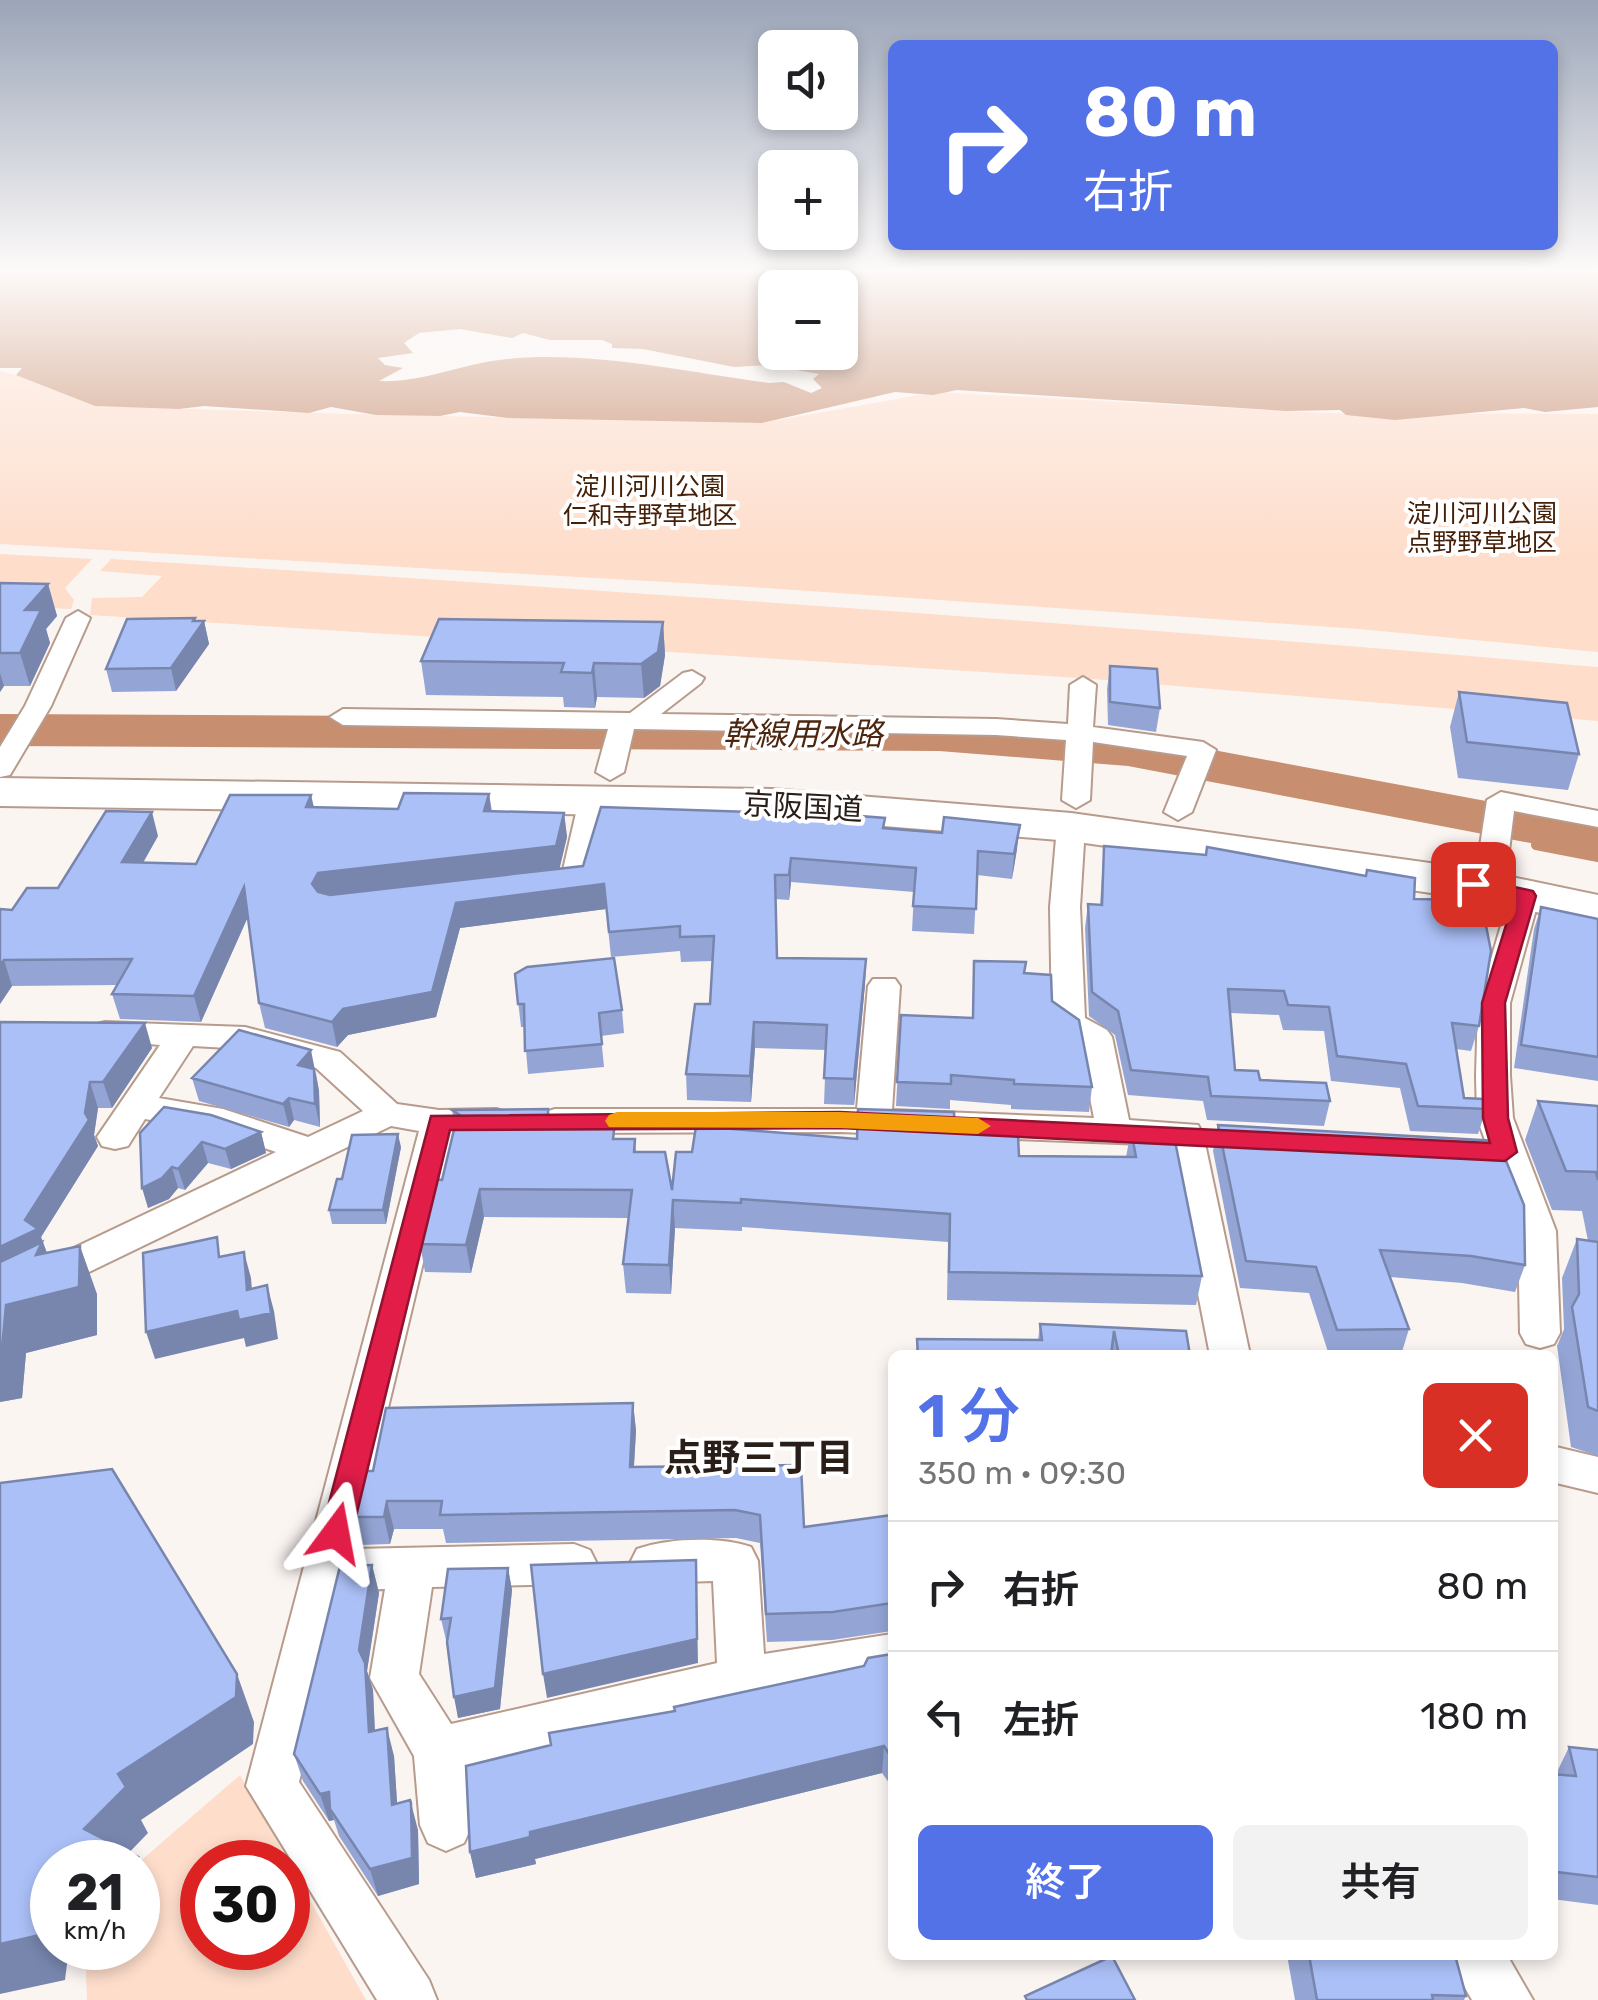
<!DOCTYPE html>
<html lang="ja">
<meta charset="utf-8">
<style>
:root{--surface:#fff;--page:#f2f2f2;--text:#202124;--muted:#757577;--line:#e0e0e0;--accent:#5472e7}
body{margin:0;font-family:Rubik,"Noto Sans JP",sans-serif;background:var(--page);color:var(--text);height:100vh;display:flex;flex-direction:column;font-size:38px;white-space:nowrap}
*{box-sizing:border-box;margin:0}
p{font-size:32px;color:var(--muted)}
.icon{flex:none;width:55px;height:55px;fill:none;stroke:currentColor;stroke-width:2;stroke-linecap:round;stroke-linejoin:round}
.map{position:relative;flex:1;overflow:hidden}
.side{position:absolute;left:888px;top:1350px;width:670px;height:610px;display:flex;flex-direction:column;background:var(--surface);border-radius:15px;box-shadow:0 5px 15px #0003}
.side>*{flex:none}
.guide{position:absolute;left:888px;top:40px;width:670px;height:210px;border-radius:15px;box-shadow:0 5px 15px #0003;background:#5472e7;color:#fff;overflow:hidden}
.tools{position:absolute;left:758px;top:30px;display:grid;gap:20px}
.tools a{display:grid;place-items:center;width:100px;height:100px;border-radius:15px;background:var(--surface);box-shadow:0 5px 15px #0003;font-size:50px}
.speed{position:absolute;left:30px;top:1840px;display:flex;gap:20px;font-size:50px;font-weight:700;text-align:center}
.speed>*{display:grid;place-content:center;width:130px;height:130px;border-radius:50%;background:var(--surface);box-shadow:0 5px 15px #0003;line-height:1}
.speed small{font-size:25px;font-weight:400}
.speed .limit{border:15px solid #d22;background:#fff;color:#111}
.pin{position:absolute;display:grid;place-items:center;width:85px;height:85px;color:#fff;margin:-42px;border-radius:20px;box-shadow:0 5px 15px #0006}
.me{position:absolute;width:110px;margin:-55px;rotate:13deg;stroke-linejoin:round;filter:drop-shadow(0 0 8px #0008)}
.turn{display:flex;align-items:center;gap:35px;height:210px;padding:0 30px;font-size:45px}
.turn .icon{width:130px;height:130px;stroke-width:2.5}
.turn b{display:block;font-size:70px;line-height:85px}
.round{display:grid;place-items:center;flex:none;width:105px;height:105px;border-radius:15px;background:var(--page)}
.head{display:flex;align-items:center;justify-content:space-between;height:170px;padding:0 30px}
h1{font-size:60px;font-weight:600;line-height:75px;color:var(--accent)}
.cta{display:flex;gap:20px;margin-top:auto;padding:20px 30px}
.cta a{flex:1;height:115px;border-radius:15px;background:var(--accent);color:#fff;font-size:40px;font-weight:600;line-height:115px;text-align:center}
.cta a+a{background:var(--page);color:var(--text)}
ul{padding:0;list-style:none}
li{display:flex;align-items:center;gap:30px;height:130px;padding:0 30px;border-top:2px solid var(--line)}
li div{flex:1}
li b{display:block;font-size:38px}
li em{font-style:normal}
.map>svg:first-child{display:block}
.green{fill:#feddcb;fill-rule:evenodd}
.water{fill:#c78e6f;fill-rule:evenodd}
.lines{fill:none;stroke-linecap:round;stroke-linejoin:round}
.stream{stroke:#c78e6f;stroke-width:10}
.river{fill:#c78e6f;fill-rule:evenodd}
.street-casing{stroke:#b79b8c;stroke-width:4}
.highway-casing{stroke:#b79b8c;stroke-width:4}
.street{fill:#fff;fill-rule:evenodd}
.highway{fill:#fff;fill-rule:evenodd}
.wall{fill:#94a5d5}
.shaded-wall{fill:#7886ae}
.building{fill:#acc0f8;stroke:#7886ae;stroke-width:2.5}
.route{fill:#e11d48;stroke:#92132f;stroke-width:2.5}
.slow{fill:#f59e0b}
.labels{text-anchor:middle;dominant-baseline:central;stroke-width:8;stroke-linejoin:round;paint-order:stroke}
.far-park-label{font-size:25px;fill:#452008;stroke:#fff}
.street-label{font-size:30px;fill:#291e18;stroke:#fff}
.water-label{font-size:32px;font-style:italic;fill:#4d260f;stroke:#fff}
.near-neighbourhood-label{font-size:38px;font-weight:bold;fill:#291e18;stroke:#fff}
</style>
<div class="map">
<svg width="1598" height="2000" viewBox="0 0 1598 2000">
<rect width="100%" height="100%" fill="#fbf5f2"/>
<!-- green -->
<path class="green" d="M0,371L28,378L95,406L349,414L762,423L936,392L1323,413L1598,414V652L1359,629L735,586L0,544Z
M0,554L92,559L65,588L74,600L71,609L0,606Z
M111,559C607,590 1103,624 1598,667V721L1093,679L90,615L92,598L142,597L162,576L100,571Z
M240,1775L366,2000H87L85,1948H138V1863ZM202,1862H288V1948H202Z"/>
<!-- water -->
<path class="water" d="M0,272H1598V407L1545,412L1524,408L1395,420L1346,415L1340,410L1286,411L957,390L933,395L895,392L762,423L508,418L460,412L440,416L376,415L331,407L309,413L204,406L179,409L95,406L16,375L22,368H0ZM775,288H840V352H775ZM460,329L512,338L523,333L550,340H602L612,344V348L643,349L734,367L769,365L819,374L813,379L822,388L811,393L784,382L769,383C684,372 585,349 499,360C459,365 421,383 379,381L403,368L385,365L378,358L413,353L404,343L419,333Z"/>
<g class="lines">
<!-- stream -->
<path class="stream" d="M1536,845L1598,857"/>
<!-- river -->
<path class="river" d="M0,714L939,719L1128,734L1598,822V856L1128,766L939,751L0,746Z"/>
<!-- street casing -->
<g class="street-casing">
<path id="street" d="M78,611L90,618L51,706L10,775L0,777V747L25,706L66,618Z
M692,671L704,678L701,683L661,714L996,719L1068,724L1070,685L1083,677L1096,685L1093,727L1203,742L1216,750L1192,812L1178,820L1164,812L1187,756L1093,742L1090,800L1076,808L1062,800L1066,740L996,735L634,729L624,772L610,780L596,772L608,729L343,725L330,717L343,709L630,713L683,673Z
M593,792L607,800L590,881L585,887L548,893L537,890L533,884L537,878L562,874L579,800Z
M1501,792L1598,811V827L1514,811L1508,859L1503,865H1483L1478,859L1487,800Z
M1071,818L1081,821L1085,827L1080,907L1085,1018L1107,1030L1112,1037L1129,1120L1198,1125L1203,1134L1250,1355H1210L1169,1145L840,1132L555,1133L542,1129L537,1121L542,1113L555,1109H857L868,986L873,979H895L900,986L892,1110L1094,1118L1079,1042L1057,1030L1052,1023L1050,907L1057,827L1061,821Z
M1525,886L1536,889L1540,895L1510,1003V1076L1513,1118L1556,1231L1560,1333L1554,1344L1540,1348L1526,1344L1520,1333L1518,1231L1477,1118L1476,1076L1478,1003L1510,895L1514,889Z
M105,1022L245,1027L340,1052L397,1104L439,1110L496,1109L509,1113L514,1121L509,1129L454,1134L354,1549L574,1544L590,1550L597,1564L590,1578L574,1584L432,1587L419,1674L451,1724L717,1663L713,1581L653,1583L637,1577L630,1563L637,1549C668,1538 720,1536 751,1547L758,1561L764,1654L892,1634V1678L742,1702L466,1768L472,1825L464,1843L446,1851L428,1843L420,1825L414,1756L370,1678L385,1589L345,1590L299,1782L429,1980L437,2000H377L246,1786L419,1131L391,1126L0,1315V1283L276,1152L218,1132L145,1119L128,1146L115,1149L102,1146L97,1137L160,1045L93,1039L88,1032L93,1025ZM193,1046L245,1049L316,1068L363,1111L308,1137L223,1109L159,1098Z
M1552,1446L1598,1457V1493L1552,1482Z
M1446,1955H1507L1533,2000H1472Z"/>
</g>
<!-- highway casing -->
<g class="highway-casing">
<path id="highway" d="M0,778L771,789L1071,813L1473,869L1598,895V925L1473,899L1071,841L771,817L0,806Z"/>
</g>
<!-- street -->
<use href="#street" class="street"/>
<!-- highway -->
<use href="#highway" class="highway"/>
</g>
<!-- wall -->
<path class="wall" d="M0,583L48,584L57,616L46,629L50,643L30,686H4L0,692Z
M195,618L196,621H204L209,644L176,691L112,692L106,669Z
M663,622L665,655L660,686L644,698L597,697L595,708L564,707L563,697L426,695L421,661Z
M1110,666L1160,708L1156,732L1108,725L1107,689Z
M1459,692L1579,754L1568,790L1458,778L1450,727Z
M489,794L492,811L564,813L567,837L559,869L583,866L751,812H809L884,828L1017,849L1012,879L977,875L974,934L912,931L914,892L791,882L789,900L775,899L777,958L866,959L865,984L854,1105L824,1104L826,1050L755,1048L751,1102L687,1100L686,1074L710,1004L712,961L681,962L680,951L611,957L606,909L460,928L436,1017L348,1035L337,1047L265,1028L259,1003L248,917L201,1022L120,1019L112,994L117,985L12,986L0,1004V909L12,910L58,888L158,836L143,863L196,864L311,795L314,807L398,809Z
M1104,846L1414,899L1479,1026L1471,1051L1456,1049L1464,1098L1486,1109L1478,1134L1410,1131L1400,1088L1331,1081L1324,1031L1283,1030L1279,1015L1230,1013L1235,1070L1330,1101L1324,1126L1207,1120L1203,1101L1128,1095L1115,1035L1089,1016L1085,928L1088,904L1100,905Z
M1541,907L1598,919V1081L1514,1068L1534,929Z
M974,961L1024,973L1052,1001L1092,1087L1089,1112L1011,1109V1105L950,1100V1109L896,1106L901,1015L972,1018Z
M515,974L622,1010L624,1033L601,1036L604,1067L528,1074L524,1027H521Z
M0,1022L152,1048L112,1108H98L94,1135L98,1146L41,1237L47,1253L97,1294V1335L26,1353L22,1398L0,1402Z
M316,1073L319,1091L320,1127L294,1120L289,1127L199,1101L192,1078Z
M1538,1101L1598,1106V1456L1571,1447L1557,1346L1564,1329L1562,1278L1577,1239L1588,1241L1582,1211L1552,1210L1525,1140Z
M548,1109L549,1118L617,1139H635L636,1152L672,1190L692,1152L955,1132L1019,1156L1126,1157L1131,1130L1202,1276L1196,1305L947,1300L948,1242L742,1227V1231L675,1228L671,1294L626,1293L623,1264L629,1218L484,1217L471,1273L425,1272L420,1244L442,1180L455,1127L452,1110Z
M1218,1125L1525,1265L1515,1292L1462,1283L1390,1277L1409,1329L1401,1355H1329L1309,1293L1240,1288L1213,1151Z
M261,1132L266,1153L231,1169L208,1163L185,1190L178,1188L169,1199L148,1208L140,1133Z
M401,1147L386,1224H332L329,1210L342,1179Z
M1040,1324L1186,1331L1190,1355H916L917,1339L1038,1340Z
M633,1403L636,1431L634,1467L804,1527L892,1515V1631L832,1640L767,1642L760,1543L736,1538L446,1543L443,1529H394L390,1544L359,1545L352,1517L373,1471Z
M372,1565L379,1593L367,1671L373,1690L375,1731L394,1756L397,1803L418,1830L419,1884L378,1896L339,1836L334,1820L329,1821L303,1781L294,1754Z
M508,1568L512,1590L500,1709L458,1718L448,1640H446L441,1619Z
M892,1654V1787L882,1773L535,1859L536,1864L476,1878L470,1852L551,1745L674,1711L864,1666Z
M1569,1747L1598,1750V1905L1552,1899V1774H1556Z
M1287,1955H1455L1466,1996L1464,2000H1295Z"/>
<!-- shaded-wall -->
<path class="shaded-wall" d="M48,584L57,616L46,629L50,643L30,686L20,653L25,610Z
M195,618L198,630L204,621L209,644L176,691L171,668Z
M663,622L665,655L660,686L644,698L641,664Z
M594,663L597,697L595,708L592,673Z
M0,673L4,686L0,692Z
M489,794L492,818L484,811Z
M311,795L316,819L306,807Z
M152,812L158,836L129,887L122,862Z
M564,813L567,837L559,871L317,909L312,884L318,873Z
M1020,825L1017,849L1012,879L1014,854Z
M791,858V882L789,900V875Z
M604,884L606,909L460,928L436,1017L348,1035L337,1047L332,1022L343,1009L456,903Z
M244,887L250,912L201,1022L194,996Z
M866,959L865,984L854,1105V1079Z
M4,960L12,986L0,1004V965Z
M754,1022L755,1048L751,1102L750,1076Z
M145,1023L152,1048L112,1108L103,1082Z
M311,1050L319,1091L320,1127L315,1104L298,1065Z
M90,1082L98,1108L94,1135L98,1146L41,1237L48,1256L80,1246L97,1294V1335L26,1353L22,1398L0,1402V1247L25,1220L85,1113Z
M289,1098L294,1120L289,1127L283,1104Z
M261,1132L266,1153L231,1169L225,1149Z
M398,1134L401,1147L386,1224L383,1210Z
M202,1142L208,1163L185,1190L178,1169Z
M172,1167L178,1188L169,1199L148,1208L142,1188Z
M480,1189L484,1217L471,1273L466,1245Z
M673,1200L675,1228L671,1294L669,1265Z
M244,1252L251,1278L254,1316L247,1290Z
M267,1285L274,1311L278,1339L246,1347L244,1338L155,1359L146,1332Z
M633,1403L636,1431L632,1495L630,1467Z
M387,1501L394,1529L390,1544L384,1517Z
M696,1560L698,1663L547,1698L543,1674Z
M372,1565L379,1593L367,1671L373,1690L376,1760L369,1732L359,1650Z
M508,1568L512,1590L500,1709L458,1718L454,1697Z
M237,1674L254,1722L253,1744L141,1820L148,1833L120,1862L84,1829L118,1774Z
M387,1728L394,1756L399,1832L392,1805Z
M884,1746L882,1773L535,1859L536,1864L476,1878L470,1852L530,1832Z
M329,1792L330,1809L334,1820L329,1821L320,1794Z
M411,1803L418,1830L419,1884L378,1896L370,1869Z
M138,1857L159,1903L138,1933V1862H134Z
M48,1868L52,1877V1948H69L65,1980L0,1994V1944Z"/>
<!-- building -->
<path class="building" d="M0,583L48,584L25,610H41L20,653H0Z
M195,618L193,621H204L171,668L106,669L127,619Z
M439,619L663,622L658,652L641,664L594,663L592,673L561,672L564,663L421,661Z
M1110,666L1157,669L1160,708L1110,702Z
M1459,692L1567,703L1579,754L1467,742Z
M404,793L489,794L484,811L564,813L556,846L318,873L312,884L318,892L330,895L583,866L601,807L751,812L754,804L809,808L808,812L885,818L883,828L942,833L944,817L1020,825L1014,854L978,851L976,909L913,906L916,868L791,858L789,875H775L777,958L866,959L854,1079L824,1078L827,1025L754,1022L750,1076L686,1074L695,1004H710L714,936L680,937V926L609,932L604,884L456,903L432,992L343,1009L332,1022L259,1003L244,887L194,996L112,994L132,959L4,960L0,965V909L12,910L27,888H58L106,811L152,812L122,862L196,864L230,795H311L306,807L398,809Z
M1104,846L1206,855L1207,847L1366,876L1367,870L1415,878L1414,899L1481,900L1491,951L1479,1026L1452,1023L1464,1098L1484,1099L1486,1109L1418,1106L1406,1064L1337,1056L1329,1007L1288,1005L1284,991L1228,989L1235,1070L1258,1071L1260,1080L1326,1083L1330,1101L1211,1096L1208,1077L1131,1070L1118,1011L1092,992L1088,904L1102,905Z
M1541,907L1598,919V1057L1521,1045Z
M614,958L622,1010L599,1013L602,1044L525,1051L524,1004H518L515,974L527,967Z
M974,961L1026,962L1024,973L1051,975L1052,1001L1079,1020L1092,1087L1014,1084V1080L951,1075V1084L897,1082L901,1015L973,1018Z
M0,1022L145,1023L103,1082H90L85,1113L89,1120L25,1220L38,1229L0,1247Z
M239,1030L311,1050L298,1065L314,1069L315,1104L289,1098L283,1104L192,1078Z
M1538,1101L1598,1106V1180L1596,1172L1566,1171Z
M164,1107L211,1115L261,1132L225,1149L202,1142L178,1169L172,1167L162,1178L142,1188L140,1133Z
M548,1109V1118L615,1122L613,1139H635L634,1152H665L672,1190L676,1152H692L696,1126L857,1139L858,1109L954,1112L955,1132L1018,1135L1019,1156L1136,1157L1131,1130L1173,1131L1202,1276L949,1272L950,1214L741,1199V1203L673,1200L669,1265L623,1264L632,1190L480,1189L466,1245L420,1244L436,1179L442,1180L457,1117H463L452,1110Z
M1218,1125L1498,1141L1524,1205L1525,1265L1471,1256L1380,1250L1409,1329L1337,1330L1316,1267L1246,1261Z
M398,1134L383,1210H329L337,1179H342L352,1135Z
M217,1237L219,1257L244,1252L247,1290L267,1285L271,1313L239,1320L237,1311L146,1332L143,1253Z
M1577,1239L1598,1242V1411L1588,1407L1572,1307L1579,1294Z
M42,1242L36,1255L80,1246L79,1287L6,1305L2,1349L0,1350V1262Z
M1040,1324L1186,1331L1190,1355H1119L1114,1331L1111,1355H918L917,1339L1042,1340Z
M633,1403L630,1467L801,1465L804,1527L892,1515V1603L833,1612L766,1614L760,1515L735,1510L440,1515L442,1501H387L384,1517H352L363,1471H373L386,1408Z
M112,1469L237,1674L236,1697L118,1774L126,1787L84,1829L138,1857L134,1862H52V1871L48,1868L40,1935L0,1944V1483Z
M696,1560L697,1639L543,1674L531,1565Z
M372,1565L359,1650L365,1663L369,1732L387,1728L392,1805L410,1800L411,1803L412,1858L370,1869L330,1809L329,1792L320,1794L294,1754L340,1566Z
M508,1568L495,1688L454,1697L447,1642L451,1618L441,1619L448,1569Z
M892,1654V1758L884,1746L530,1832V1837L470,1852L466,1766L551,1745L549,1733L675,1711L674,1707L864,1666L868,1658Z
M1569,1747L1598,1750V1877L1557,1872L1552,1852V1774L1576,1776Z
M1309,1955H1455L1466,1996L1432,1995L1433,2000H1317Z
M1112,1956L1135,2000H1027L1025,1996Z"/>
<!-- sky -->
<linearGradient id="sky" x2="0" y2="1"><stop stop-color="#9ba5b8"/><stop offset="0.49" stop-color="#fdfaf9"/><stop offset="1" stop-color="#fdfaf9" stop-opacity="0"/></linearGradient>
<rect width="1598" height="552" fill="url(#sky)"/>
<!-- route -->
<path class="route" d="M1473,878L1533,891L1536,896L1505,1003L1508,1118L1517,1152L1505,1161L840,1128L450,1130L352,1533L348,1543L336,1547L325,1543L321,1533L431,1116L840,1112L1490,1143L1483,1118L1482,1003L1514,899L1466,889L1463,884L1466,880Z"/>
<!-- slow -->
<path class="slow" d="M617,1112H840L978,1118L991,1126L978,1134L840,1128L609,1127L605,1121L609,1115Z"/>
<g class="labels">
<!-- far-park labels -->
<g class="far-park-label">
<text x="650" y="486">淀川河川公園<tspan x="650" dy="29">仁和寺野草地区</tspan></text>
<text x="1482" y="513">淀川河川公園<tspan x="1482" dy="29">点野野草地区</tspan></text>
</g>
<!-- street labels -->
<g class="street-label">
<text transform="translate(803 807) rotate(3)">京阪国道</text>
</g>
<!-- water labels -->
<g class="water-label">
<text x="803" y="734">幹線用水路</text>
</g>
<!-- near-neighbourhood labels -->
<g class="near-neighbourhood-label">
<text x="759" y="1458">点野三丁目</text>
</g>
</g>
</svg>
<div class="tools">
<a><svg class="icon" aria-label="sound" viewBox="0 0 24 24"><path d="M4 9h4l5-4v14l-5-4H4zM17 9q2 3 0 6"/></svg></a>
<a>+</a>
<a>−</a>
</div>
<div class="speed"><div>21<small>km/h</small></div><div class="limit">30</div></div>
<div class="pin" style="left:1473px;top:884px;background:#d93025"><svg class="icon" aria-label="arrive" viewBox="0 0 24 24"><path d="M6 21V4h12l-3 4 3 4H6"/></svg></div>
<svg class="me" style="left:336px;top:1533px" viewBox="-20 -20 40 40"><path d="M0-17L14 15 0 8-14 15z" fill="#e11d48" stroke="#fff" stroke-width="4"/></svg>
<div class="guide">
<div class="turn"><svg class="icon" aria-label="right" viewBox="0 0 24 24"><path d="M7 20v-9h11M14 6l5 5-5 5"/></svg><div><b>80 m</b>右折</div></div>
</div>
<section class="side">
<div class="head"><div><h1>1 分</h1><p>350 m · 09:30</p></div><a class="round" style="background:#d93025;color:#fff"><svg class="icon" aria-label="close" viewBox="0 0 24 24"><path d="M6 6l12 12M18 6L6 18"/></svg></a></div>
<ul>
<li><svg class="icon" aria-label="right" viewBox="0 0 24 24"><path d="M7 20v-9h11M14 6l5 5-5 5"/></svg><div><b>右折</b></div><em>80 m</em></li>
<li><svg class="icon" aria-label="left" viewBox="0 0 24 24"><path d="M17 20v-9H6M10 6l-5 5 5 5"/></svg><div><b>左折</b></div><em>180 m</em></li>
</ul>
<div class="cta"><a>終了</a><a>共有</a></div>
</section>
</div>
